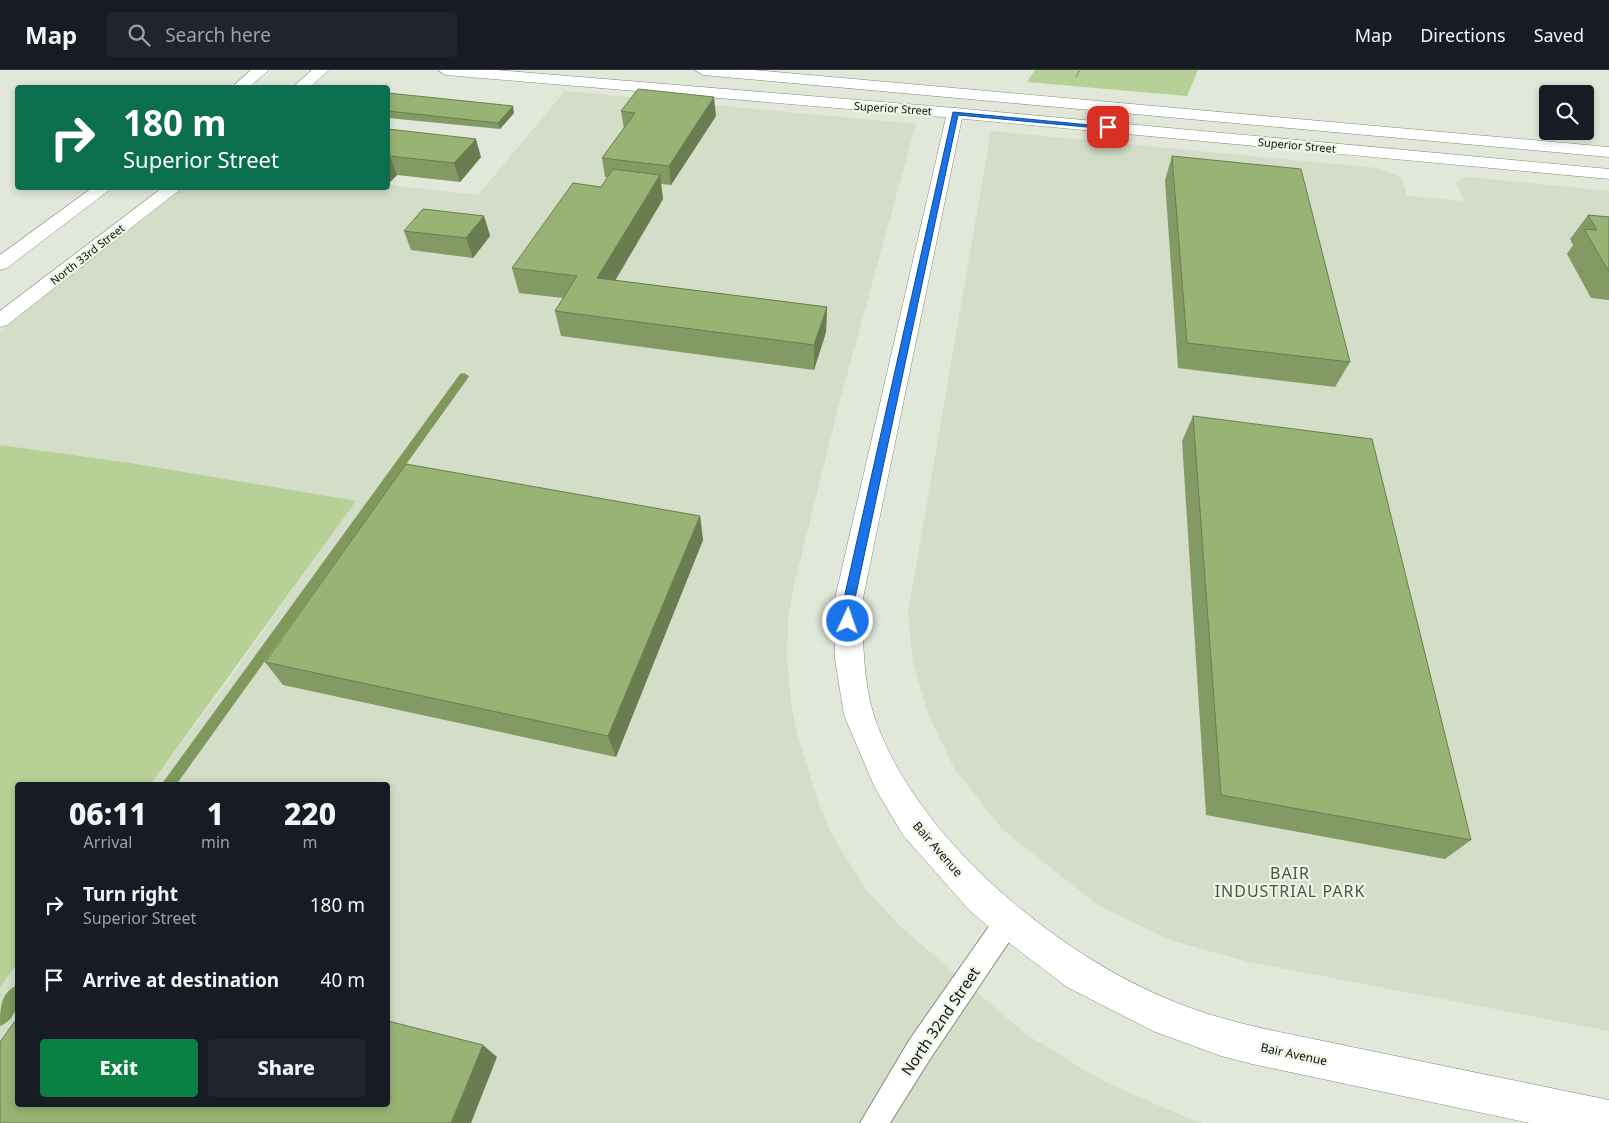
<!DOCTYPE html>
<style>
:root{--surface:#171b24;--page:#20242c;--text:#f1f3f6;--muted:#9ea1a6;--line:#363941;--accent:#0b8043}
body{margin:0;font-family:"Noto Sans",sans-serif;background:var(--page);color:var(--text);height:100vh;display:flex;flex-direction:column;font-size:19px;white-space:nowrap}
*{box-sizing:border-box;margin:0}
p{font-size:16px;color:var(--muted)}
.icon{flex:none;width:28px;height:28px;fill:none;stroke:currentColor;stroke-width:2;stroke-linecap:round;stroke-linejoin:round}
.map{position:relative;flex:1;overflow:hidden}
.details{position:absolute;left:15px;top:712px;width:375px;height:325px;display:flex;flex-direction:column;background:var(--surface);border-radius:5px;box-shadow:0 2px 8px #0003}
.details>*{flex:none}
.guide{position:absolute;left:15px;top:15px;width:375px;height:105px;border-radius:5px;box-shadow:0 2px 8px #0003;background:#0b6e4f;color:#fff;overflow:hidden}
.fabs{position:absolute;left:1539px;top:15px;display:grid;gap:10px}
.fabs a{display:grid;place-items:center;width:55px;height:55px;border-radius:5px;background:var(--surface);box-shadow:0 2px 8px #0003;font-size:25px}
.pin{position:absolute;display:grid;place-items:center;width:42px;height:42px;color:#fff;margin:-21px;border-radius:10px;box-shadow:0 2px 8px #0006}
.me{position:absolute;width:55px;margin:-28px;rotate:3deg;stroke-linejoin:round;filter:drop-shadow(0 0 4px #0008)}
.turn{display:flex;align-items:center;gap:18px;height:105px;padding:0 25px;font-size:22px}
.turn .icon{width:65px;height:65px;stroke-width:2.5}
.turn b{display:block;font-size:35px;line-height:42px}
.eta{display:flex;justify-content:space-evenly;align-items:center;height:85px;text-align:center}
.eta b{font-size:30px;font-weight:800;line-height:35px}
.primary-button{display:flex;gap:10px;margin-top:auto;padding:10px 25px}
.primary-button a{flex:1;height:58px;border-radius:5px;background:var(--accent);color:#fff;font-size:20px;font-weight:800;line-height:58px;text-align:center}
.primary-button a+a{background:var(--page);color:var(--text)}
ul{padding:0;list-style:none}
li{display:flex;align-items:center;gap:15px;height:75px;padding:0 25px}
li div{flex:1}
li b{display:block;font-size:19px}
li em{font-style:normal}
header{display:flex;align-items:center;gap:30px;box-sizing:border-box;height:70px;padding:0 25px;background:var(--surface);border-bottom:1px solid var(--line)}
header strong{font-size:24px}
nav{display:flex;gap:28px;margin-inline-start:auto;font-size:18px}
.search{width:350px;height:45px;background:var(--page);display:flex;align-items:center;gap:12px;box-sizing:border-box;padding:0 18px;border-radius:5px;color:var(--muted);font-size:19px}
.map>svg:first-child{display:block}
.built{fill:#d3ddc7}
.green{fill:#b6d095}
.lines{fill:none;stroke-linecap:round;stroke-linejoin:round}
.stream{fill:#7e995b;fill-rule:evenodd}
.service-casing{stroke:#858b7e;stroke-width:2}
.minor-casing{stroke:#858b7e;stroke-width:1}
.secondary-casing{stroke:#858b7e;stroke-width:1}
.primary-casing{stroke:#858b7e;stroke-width:1}
.path{stroke:#797d74;stroke-width:2;stroke-dasharray:1 1;stroke-linecap:butt}
.service{fill:#fff;fill-rule:evenodd}
.minor{fill:#fff;fill-rule:evenodd}
.secondary{fill:#fff;fill-rule:evenodd}
.primary{fill:#fff;fill-rule:evenodd}
.wall{fill:#839a64}
.shaded-wall{fill:#6a7d51}
.building{fill:#98b374;stroke:#6a7d51}
.route{fill:#1a73e8;stroke:#114b97}
.labels{text-anchor:middle;dominant-baseline:central;stroke-width:4.5;stroke-linejoin:round;paint-order:stroke}
.far-street-label{font-size:11px;fill:#0e110c;stroke:#eef5e6}
.street-label{font-size:12px;fill:#0e110c;stroke:#eef5e6}
.near-street-label{font-size:15px;fill:#0e110c;stroke:#eef5e6}
.near-neighbourhood-label{font-size:16px;letter-spacing:1px;fill:#4d5347;stroke:#eef5e6}
</style>
<header>
<strong>Map</strong>
<div class="search"><svg class="icon" aria-label="search" viewBox="0 0 24 24"><circle cx="10" cy="10" r="6"/><path d="M15 15l6 6"/></svg>Search here</div>
<nav><a>Map</a><a>Directions</a><a>Saved</a></nav>
</header>
<div class="map">
<svg width="1609" height="1053" viewBox="0 0 1609 1053">
<rect width="100%" height="100%" fill="#e1e7d9"/>
<!-- built -->
<path class="built" d="M565,21L916,54L840,330L793,520L788,550L787,588L792,640L800,673L819,735L831,763L866,820L902,858L1027,965L1103,1011L1183,1046L1204,1053H0V917L17,894L18,1035H388V715H150L228,611L355,431L0,375V261L182,118H388V115L478,125Z
M991,61L1377,98L1401,107L1407,126L1464,131L1456,113L1467,107L1609,121V961L1249,892L1170,870L1098,835L1003,760L954,698L928,644L913,593L908,543Z"/>
<!-- green -->
<path class="green" d="M1035,0H1198L1187,26L1027,12Z
M0,375L130,393L356,431L150,715H18L17,894L0,917Z"/>
<g class="lines">
<!-- stream -->
<path class="stream" d="M464,303L469,306L468,308L176,715H161L460,304Z
M18,915C18,931 18,949 0,956C0,940 0,922 18,915Z"/>
<!-- service casing -->
<g class="service-casing">
<path id="service" d="M1008,838L1017,842L1021,851L1017,860L930,989L890,1053H860L910,969L999,842Z"/>
</g>
<!-- minor casing -->
<g class="minor-casing">
<path id="minor" d="M955,38L963,43L862,533C863,570 863,610 874,646C915,768 1057,885 1175,932C1231,955 1293,964 1352,977C1438,995 1523,1012 1609,1030V1053H1530L1252,994L1221,986L1153,961L1067,917L996,863L970,841L903,765L875,718L844,645L835,589L834,533L947,43Z"/>
</g>
<!-- secondary casing -->
<g class="secondary-casing">
<path id="secondary" d="M251,0H269L248,18H231Z
M312,0H329L309,18H292Z
M92,118H112L7,198L0,200V185Z
M162,118H182L7,255L0,257V241Z"/>
</g>
<!-- primary casing -->
<g class="primary-casing">
<path id="primary" d="M438,0H496L955,38L1609,99V109L955,48L446,5Z
M695,0H754L1609,77V87L703,5Z"/>
</g>
<!-- path -->
<path class="path" d="M1076,7L1080,0"/>
<!-- service -->
<use href="#service" class="service"/>
<!-- minor -->
<use href="#minor" class="minor"/>
<!-- secondary -->
<use href="#secondary" class="secondary"/>
<!-- primary -->
<use href="#primary" class="primary"/>
</g>
<!-- wall -->
<path class="wall" d="M388,23L514,43L500,59L388,48Z
M621,41L716,46L671,115L661,114L663,129L615,210L827,237L826,262L814,300L561,266L555,241L563,228L519,223L512,198L601,117L608,107H605L602,88L624,59Z
M388,59L481,87L460,112L397,105L388,114Z
M1172,86L1350,292L1335,317L1178,298L1165,110Z
M1588,145L1609,147V230L1591,228L1567,184L1573,175L1570,169Z
M484,146L490,166L473,188L411,180L404,161Z
M1193,346L1471,770L1445,789L1206,745L1182,371Z
M700,446L703,470L616,687L283,615L265,592Z"/>
<!-- shaded-wall -->
<path class="shaded-wall" d="M714,27L716,46L671,115L669,96Z
M513,36L514,43L500,59L498,53Z
M476,69L481,87L460,112L454,93Z
M390,86L397,105L388,114V88Z
M660,105L663,129L602,233L597,208Z
M484,146L490,166L473,188L466,168Z
M827,237L826,262L814,300V275Z
M700,446L703,470L616,687L608,666Z
M483,975L497,987L471,1053H451Z"/>
<!-- building -->
<path class="building" d="M638,19L714,27L669,96L602,88L635,43L621,41Z
M388,23L513,36L498,53L388,41Z
M388,59L476,69L454,93L390,86L388,88Z
M1172,86L1301,99L1350,292L1187,273Z
M613,99L660,105L597,208L827,237L814,275L555,241L577,206L512,198L573,113L601,117Z
M423,139L484,146L466,168L404,161Z
M1588,145L1609,147V202L1584,159L1597,160Z
M1193,346L1372,369L1471,770L1221,725Z
M406,394L700,446L608,666L265,592Z
M18,947V1035H388V951L483,975L451,1053H0V972Z"/>
<!-- route -->
<path class="route" d="M953,42L1111,57L1108,59L958,45L854,533V551L848,556L843,551V533Z"/>
<g class="labels">
<!-- far-street labels -->
<g class="far-street-label">
<text transform="translate(893 38) rotate(4)">Superior Street</text>
<text transform="translate(1297 75) rotate(5)">Superior Street</text>
<text transform="translate(87 184) rotate(-38)">North 33rd Street</text>
</g>
<!-- street labels -->
<g class="street-label">
<text transform="translate(938 779) rotate(49)">Bair Avenue</text>
<text transform="translate(1294 984) rotate(12)">Bair Avenue</text>
</g>
<!-- near-street labels -->
<g class="near-street-label">
<text transform="translate(940 951) rotate(-56)">North 32nd Street</text>
</g>
<!-- near-neighbourhood labels -->
<g class="near-neighbourhood-label">
<text x="1290" y="803">BAIR<tspan x="1290" dy="18">INDUSTRIAL PARK</tspan></text>
</g>
</g>
</svg>
<div class="fabs">
<a><svg class="icon" aria-label="search" viewBox="0 0 24 24"><circle cx="10" cy="10" r="6"/><path d="M15 15l6 6"/></svg></a>
</div>
<div class="pin" style="left:1108px;top:57px;background:#d93025"><svg class="icon" aria-label="arrive" viewBox="0 0 24 24"><path d="M6 21V4h12l-3 4 3 4H6"/></svg></div>
<svg class="me" style="left:848px;top:551px" viewBox="-20 -20 40 40"><circle r="17" fill="#1a73e8" stroke="#fff" stroke-width="3"/><path d="M0-11L8 9 0 5-8 9z" fill="#fff"/></svg>
<div class="guide">
<div class="turn"><svg class="icon" aria-label="right" viewBox="0 0 24 24"><path d="M7 20v-9h11M14 6l5 5-5 5"/></svg><div><b>180 m</b>Superior Street</div></div>
</div>
<section class="details">
<div class="eta">
<div><b>06:11</b><p>Arrival</p></div>
<div><b>1</b><p>min</p></div>
<div><b>220</b><p>m</p></div>
</div>
<ul>
<li><svg class="icon" aria-label="right" viewBox="0 0 24 24"><path d="M7 20v-9h11M14 6l5 5-5 5"/></svg><div><b>Turn right</b><p>Superior Street</p></div><em>180 m</em></li>
<li><svg class="icon" aria-label="arrive" viewBox="0 0 24 24"><path d="M6 21V4h12l-3 4 3 4H6"/></svg><div><b>Arrive at destination</b></div><em>40 m</em></li>
</ul>
<div class="primary-button"><a>Exit</a><a>Share</a></div>
</section>
</div>
